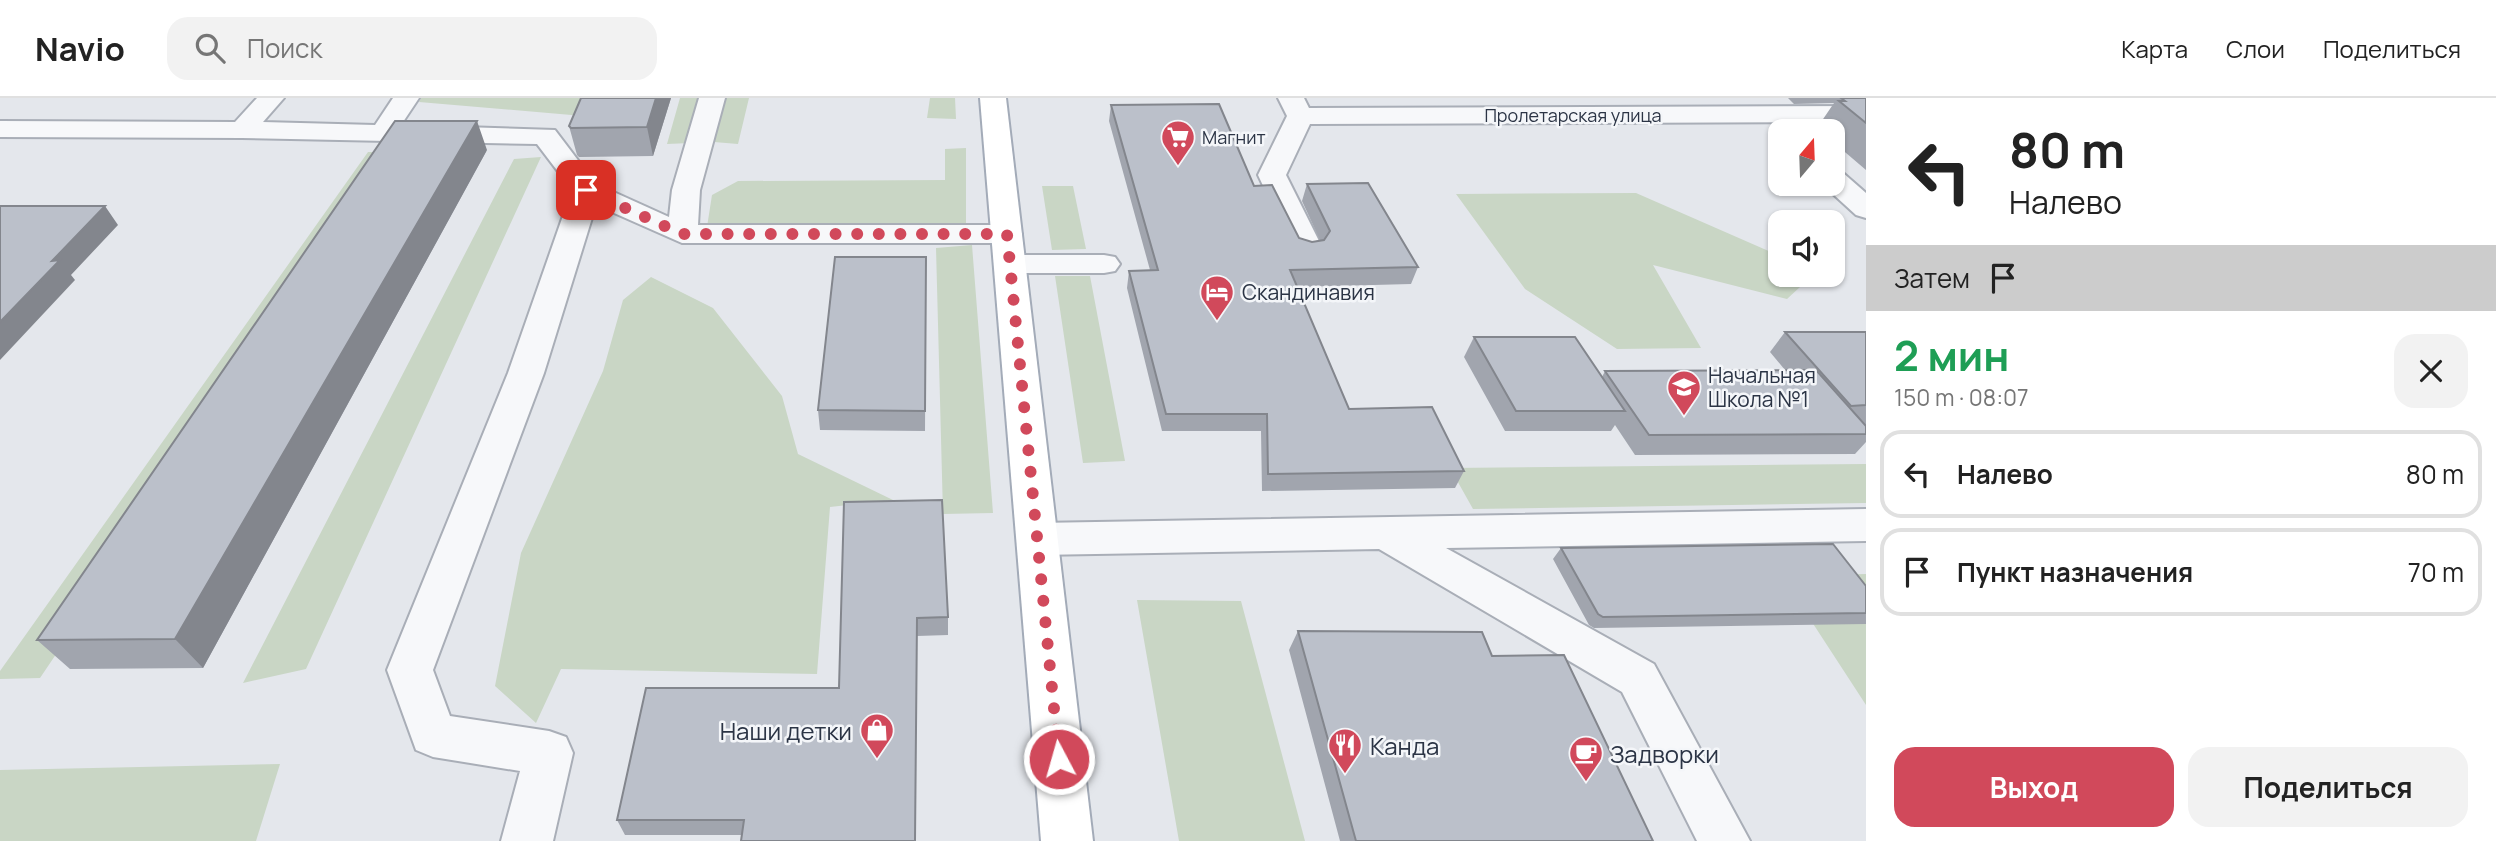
<!DOCTYPE html>
<html lang="ru">
<meta charset="utf-8">
<style>
:root{--surface:#fff;--page:#f2f2f2;--text:#222;--muted:#767676;--line:#e0e0e0;--accent:#d1495b}
body{margin:0;font-family:Manrope,sans-serif;background:var(--page);color:var(--text);height:100vh;display:flex;flex-direction:column;font-size:26px;white-space:nowrap}
*{box-sizing:border-box;margin:0}
p{font-size:23px;color:var(--muted)}
.icon{flex:none;width:38px;height:38px;fill:none;stroke:currentColor;stroke-width:2;stroke-linecap:round;stroke-linejoin:round}
.map{position:relative;flex:1;overflow:hidden}
.side{display:flex;flex-direction:column;background:var(--surface);width:630px}
.side>*{flex:none}
.banner{background:#fff;color:var(--text);overflow:hidden}
.needle{width:46px;rotate:19deg}
.fabs{position:absolute;left:1768px;top:21px;display:grid;gap:14px}
.fabs a{display:grid;place-items:center;width:77px;height:77px;border-radius:14px;background:var(--surface);box-shadow:0 2px 5px #0004;font-size:35px}
.pin{position:absolute;display:grid;place-items:center;width:60px;height:60px;color:#fff;margin:-30px;border-radius:14px;box-shadow:0 4px 10px #0006}
.me{position:absolute;width:77px;margin:-38px;rotate:354deg;stroke-linejoin:round;filter:drop-shadow(0 0 5px #0008)}
.turn{display:flex;align-items:center;gap:24px;height:147px;padding:0 28px;font-size:32px}
.turn .icon{width:91px;height:91px;stroke-width:2.5}
.turn b{display:block;font-size:49px;line-height:60px}
.then{display:flex;align-items:center;height:66px;padding:0 28px;background:#0003;gap:14px;font-size:26px}
.round{display:grid;place-items:center;flex:none;width:74px;height:74px;border-radius:21px;background:var(--page)}
.headline{display:flex;align-items:center;justify-content:space-between;height:119px;padding:0 28px}
h1{font-size:42px;font-weight:700;line-height:52px;color:#1e9e55}
.primary-button{display:flex;gap:14px;margin-top:auto;padding:14px 28px}
.primary-button a{flex:1;height:80px;border-radius:21px;background:var(--accent);color:#fff;font-size:28px;font-weight:700;line-height:80px;text-align:center}
.primary-button a+a{background:var(--page);color:var(--text)}
ul{padding:0;list-style:none}
li{display:flex;align-items:center;gap:21px;height:88px;margin:0 14px 10px;padding:0 14px;border:4px solid var(--line);border-radius:21px}
li div{flex:1}
li b{display:block;font-size:26px}
li em{font-style:normal}
header{display:flex;align-items:center;gap:42px;box-sizing:border-box;height:98px;padding:0 35px;background:var(--surface);border-bottom:2px solid var(--line)}
header strong{font-size:33px}
nav{display:flex;gap:38px;margin-inline-start:auto;font-size:24px}
.search{width:490px;height:63px;background:var(--page);display:flex;align-items:center;gap:18px;box-sizing:border-box;padding:0 24px;border-radius:21px;color:var(--muted);font-size:26px}
main{display:flex;flex:1;min-height:0}
.map>svg:first-child{display:block}
.green{fill:#c9d6c5}
.lines{fill:none;stroke-linecap:round;stroke-linejoin:round}
.minor-casing{stroke:#a9aeb7;stroke-width:4}
.major-casing{stroke:#a3abb8;stroke-width:4}
.minor{fill:#f7f8fa;fill-rule:evenodd}
.major{fill:#fff;fill-rule:evenodd}
.wall{fill:#a1a5ae}
.shaded-wall{fill:#83868d}
.building{fill:#bbc0ca;stroke:#83868d;stroke-width:2}
.route{stroke:#d1495b;stroke-width:12;stroke-dasharray:0 21.6}
.labels{text-anchor:middle;dominant-baseline:central;stroke-width:5;stroke-linejoin:round;paint-order:stroke}
.far-street-label{font-size:18px;fill:#2b3445;stroke:#f4f6f9}
.far-poi-label{font-size:18px;fill:#2b3445;stroke:#f4f6f9;text-anchor:start}
.poi-label{font-size:21px;fill:#2b3445;stroke:#f4f6f9;text-anchor:start}
.near-poi-label{font-size:24px;fill:#2b3445;stroke:#f4f6f9;text-anchor:start}
</style>
<header>
<strong>Navio</strong>
<div class="search"><svg class="icon" aria-label="search" viewBox="0 0 24 24"><circle cx="10" cy="10" r="6"/><path d="M15 15l6 6"/></svg>Поиск</div>
<nav><a>Карта</a><a>Слои</a><a>Поделиться</a></nav>
</header>
<main>
<div class="map">
<svg width="1866" height="743" viewBox="0 0 1866 743">
<rect width="100%" height="100%" fill="#e4e7ec"/>
<!-- green -->
<path class="green" d="M421,0H590L583,18L419,4Z
M680,0H703L690,45L667,46Z
M725,0H749L738,46L714,44Z
M930,0H955L956,21L927,20Z
M966,50V127L707,129L712,97L738,83L945,82V51Z
M368,54H395L40,580L0,581V573Z
M541,59L306,571L243,585L514,61Z
M1042,88H1073L1086,151L1052,152Z
M1636,95L1780,158V177H1813L1787,201L1653,167L1701,250L1617,251L1525,191L1456,96Z
M972,147L993,415L943,416L936,150Z
M1055,178H1090L1125,363L1083,365Z
M651,179L713,210L782,298L798,356L893,402L830,409L817,576L561,571L536,625L495,588L521,455L603,273L623,202Z
M1866,366V405L1473,411L1450,370Z
M1866,476V607L1782,478Z
M1137,502L1241,503L1305,743H1179Z
M280,666L256,743H0V672Z"/>
<g class="lines">
<!-- minor casing -->
<g class="minor-casing">
<path id="minor" d="M257,0H284L263,24L375,27L393,0H419L401,27L555,32L596,86L669,119L672,92L699,0H725L700,92L698,127H1007L1018,130L1022,136L1018,142L1007,145H682L596,107L544,275L433,572L450,618L549,633L566,639L573,655L553,743H501L520,673L433,659L416,652L387,572L508,275L572,92L537,46L242,40L0,39V23L235,24Z
M1278,0H1304L1309,10L1866,8V24L1310,26L1286,77L1322,149L1318,156L1307,158L1296,156L1292,149L1258,77L1287,18Z
M1832,72L1842,74L1866,95V120L1856,117L1822,86H1832Z
M1010,157H1104L1115,159L1120,166L1115,173L1104,175H1010L999,173L994,166L999,159Z
M1866,411V443L1446,450L1654,566L1750,743H1697L1622,594L1379,451L1037,457L1023,452L1017,441L1023,430L1037,425Z"/>
</g>
<!-- major casing -->
<g class="major-casing">
<path id="major" d="M980,0H1006L1093,743H1041Z"/>
</g>
<!-- minor -->
<use href="#minor" class="minor"/>
<!-- major -->
<use href="#major" class="major"/>
</g>
<!-- wall -->
<path class="wall" d="M581,0H671L653,58L579,59L577,57L569,28Z
M1788,0H1866V72L1832,43V33H1821L1820,32L1822,29L1819,27L1834,5L1794,6Z
M1111,7L1254,88L1299,140L1312,144L1320,142L1302,103L1307,86L1418,169L1411,186L1297,189L1349,311L1464,373L1455,390L1262,393L1261,333H1162L1127,190L1129,173L1150,172L1109,23Z
M487,52L203,570L70,571L37,542Z
M926,159L925,333L820,332L818,312Z
M1785,234H1866V344L1855,356L1635,357L1615,327L1611,333H1505L1464,259L1474,239L1602,279L1605,273L1785,272L1770,254Z
M942,402L948,519V537L917,538L915,743H741L742,737H625L617,722L839,590Z
M1561,450L1866,488V526L1594,530L1589,527L1553,461Z
M1298,533L1492,558L1653,743H1340L1289,552Z"/>
<!-- shaded-wall -->
<path class="shaded-wall" d="M656,0H671L653,58L647,29Z
M477,23L487,52L203,570L175,541Z
M105,108L118,127L71,177L75,182L0,262V224L52,163Z"/>
<!-- building -->
<path class="building" d="M581,0H656L647,29L571,30L569,28Z
M1841,0H1866V25L1839,3H1845Z
M1219,6L1254,88L1272,87L1299,140L1312,144L1324,142L1330,133L1307,86L1368,85L1418,169L1290,172L1349,311L1432,309L1464,373L1268,376L1267,316H1166L1129,173L1158,172L1111,7Z
M395,23H477L175,541L37,542Z
M0,108H105L52,163L60,162L0,224Z
M835,159H926L925,313L818,312Z
M1785,234H1866V307L1851,308Z
M1474,239H1575L1625,313H1516Z
M1816,272L1866,328V336L1649,337L1605,273Z
M942,402L948,519L917,520L915,743H741L744,722H617L646,590H839L844,404Z
M1833,446L1866,488V515L1603,519L1598,516L1561,450Z
M1298,533L1482,534L1492,558L1564,557L1653,743H1356Z"/>
<g class="lines">
<!-- route -->
<path class="route" d="M586,92L682,136H1007L1059,661"/>
</g>
<!-- icons -->
<defs>
<g id="supermarket-pin" transform="scale(1.75)"><path d="M0 17L-7.5 6A9.5 9.5 0 1 1 7.5 6Z" fill="#d1495b" stroke="#f4f6f9"/><path d="M-6-5.5h2.5l.6 2H6L4.5 2H-2.5L-4.4-4H-6ZM-1.5 3.2a1.3 1.3 0 1 0 .1 0ZM3 3.2a1.3 1.3 0 1 0 .1 0Z" fill="#fff"/></g>
<g id="hotel-pin" transform="scale(1.75)"><path d="M0 17L-7.5 6A9.5 9.5 0 1 1 7.5 6Z" fill="#d1495b" stroke="#f4f6f9"/><path d="M-6-4.5h1.5V1H6V5H4.5V3h-9V5H-6ZM-4 0a1.8 1.8 0 1 1 3.6 0ZM.5 0V-2.5h3Q6-2.5 6 0Z" fill="#fff"/></g>
<g id="school-pin" transform="scale(1.75)"><path d="M0 17L-7.5 6A9.5 9.5 0 1 1 7.5 6Z" fill="#d1495b" stroke="#f4f6f9"/><path d="M0-5L7-2L0 1L-7-2ZM-4 1L0 2.5L4 1V4Q0 6-4 4Z" fill="#fff"/></g>
<g id="shop-pin" transform="scale(1.75)"><path d="M0 17L-7.5 6A9.5 9.5 0 1 1 7.5 6Z" fill="#d1495b" stroke="#f4f6f9"/><path d="M-5-2.5h2.3a2.7 3.5 0 0 1 5.4 0H5L5.5 6h-11ZM-1.5-2.5h3a1.5 2.3 0 0 0-3 0Z" fill="#fff"/></g>
<g id="restaurant-pin" transform="scale(1.75)"><path d="M0 17L-7.5 6A9.5 9.5 0 1 1 7.5 6Z" fill="#d1495b" stroke="#f4f6f9"/><path d="M-5-6h1v4h1v-4h1v4h1v-4h1v5L-1.5 .5V6h-2V.5L-5-1ZM5-6V6H3V1.5H1.5Q1.5-4 5-6Z" fill="#fff"/></g>
<g id="cafe-pin" transform="scale(1.75)"><path d="M0 17L-7.5 6A9.5 9.5 0 1 1 7.5 6Z" fill="#d1495b" stroke="#f4f6f9"/><path d="M-5.5-4.5H6V0H3Q3 3.5 0 3.5H-2.5Q-5.5 3.5-5.5 0ZM3-3.2v2h1.7v-2ZM-6 4.5H4V6H-6Z" fill="#fff"/></g>
</defs>
<g fill-rule="evenodd">
<use href="#supermarket-pin" x="1178" y="39"/>
<use href="#hotel-pin" x="1217" y="194"/>
<use href="#school-pin" x="1684" y="289"/>
<use href="#shop-pin" x="877" y="632"/>
<use href="#restaurant-pin" x="1345" y="647"/>
<use href="#cafe-pin" x="1586" y="655"/>
</g>
<g class="labels">
<!-- far-street labels -->
<g class="far-street-label">
<text x="1573" y="17">Пролетарская улица</text>
</g>
<!-- far-poi labels -->
<g class="far-poi-label">
<text x="1202" y="39">Магнит</text>
</g>
<!-- poi labels -->
<g class="poi-label">
<text x="1242" y="194">Скандинавия</text>
<text x="1708" y="277">Начальная<tspan x="1708" dy="24">Школа №1</tspan></text>
</g>
<!-- near-poi labels -->
<g class="near-poi-label">
<text x="852" y="632" text-anchor="end">Наши детки</text>
<text x="1370" y="647">Канда</text>
<text x="1610" y="655">Задворки</text>
</g>
</g>
</svg>
<div class="fabs">
<a><svg class="needle" viewBox="-14 -14 28 28"><path d="M0-13l5 13h-10z" fill="#e53935"/><path d="M0 13l5-13h-10z" fill="#767676"/></svg></a>
<a><svg class="icon" aria-label="sound" viewBox="0 0 24 24"><path d="M4 9h4l5-4v14l-5-4H4zM17 9q2 3 0 6"/></svg></a>
</div>
<div class="pin" style="left:586px;top:92px;background:#d93025"><svg class="icon" aria-label="arrive" viewBox="0 0 24 24"><path d="M6 21V4h12l-3 4 3 4H6"/></svg></div>
<svg class="me" style="left:1059px;top:661px" viewBox="-20 -20 40 40"><circle r="17" fill="#d1495b" stroke="#fff" stroke-width="3"/><path d="M0-11L8 9 0 5-8 9z" fill="#fff"/></svg>
</div>
<section class="side">
<div class="banner">
<div class="turn"><svg class="icon" aria-label="left" viewBox="0 0 24 24"><path d="M17 20v-9H6M10 6l-5 5 5 5"/></svg><div><b>80 m</b>Налево</div></div>
<div class="then">Затем<svg class="icon" aria-label="arrive" viewBox="0 0 24 24"><path d="M6 21V4h12l-3 4 3 4H6"/></svg></div>
</div>
<div class="headline"><div><h1>2 мин</h1><p>150 m · 08:07</p></div><a class="round"><svg class="icon" aria-label="close" viewBox="0 0 24 24"><path d="M6 6l12 12M18 6L6 18"/></svg></a></div>
<ul>
<li><svg class="icon" aria-label="left" viewBox="0 0 24 24"><path d="M17 20v-9H6M10 6l-5 5 5 5"/></svg><div><b>Налево</b></div><em>80 m</em></li>
<li><svg class="icon" aria-label="arrive" viewBox="0 0 24 24"><path d="M6 21V4h12l-3 4 3 4H6"/></svg><div><b>Пункт назначения</b></div><em>70 m</em></li>
</ul>
<div class="primary-button"><a>Выход</a><a>Поделиться</a></div>
</section>
</main>
